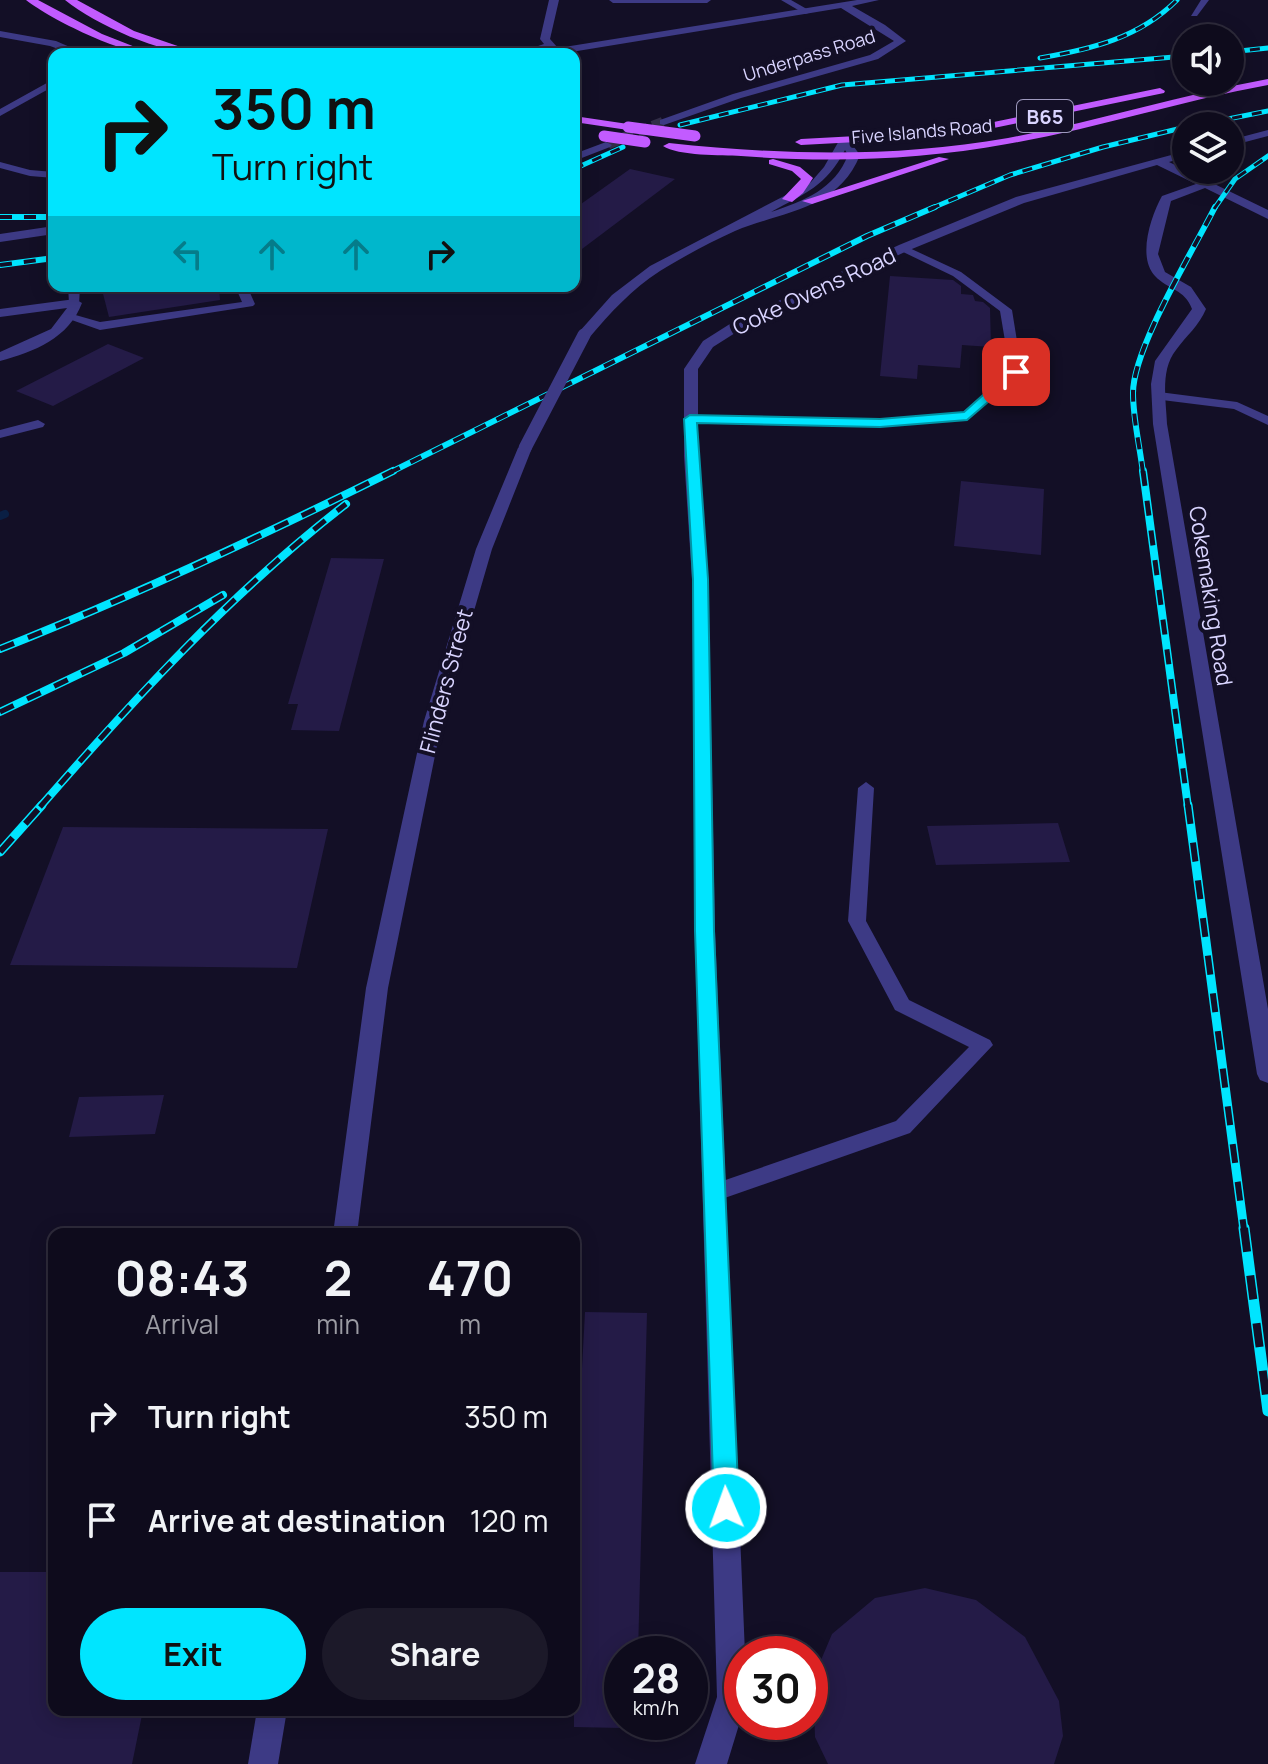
<!DOCTYPE html>
<style>
:root{--surface:#0e0b1c;--page:#1c1929;--text:#f1f3f6;--muted:#9b9ba3;--line:#2e2b3b;--accent:#00e5ff}
body{margin:0;font-family:Manrope,sans-serif;background:var(--page);color:var(--text);height:100vh;display:flex;flex-direction:column;font-size:30px;white-space:nowrap}
*{box-sizing:border-box;margin:0}
p{font-size:26px;color:var(--muted)}
.icon{flex:none;width:44px;height:44px;fill:none;stroke:currentColor;stroke-width:2;stroke-linecap:round;stroke-linejoin:round}
.map{position:relative;flex:1;overflow:hidden}
.sheet{position:absolute;left:48px;top:1228px;width:532px;height:488px;display:flex;flex-direction:column;background:var(--surface);border-radius:16px;box-shadow:0 4px 20px #0003,0 0 0 2px var(--line)}
.sheet>*{flex:none}
.banner{position:absolute;left:48px;top:48px;width:532px;height:244px;border-radius:16px;box-shadow:0 4px 20px #0003,0 0 0 2px var(--line);background:#00e5ff;color:#111;overflow:hidden}
.controls{position:absolute;left:1172px;top:24px;display:grid;gap:16px}
.controls a{display:grid;place-items:center;width:72px;height:72px;border-radius:50%;background:var(--surface);box-shadow:0 4px 20px #0003,0 0 0 2px var(--line);font-size:40px}
.speed{position:absolute;left:604px;top:1636px;display:flex;gap:16px;font-size:40px;font-weight:700;text-align:center}
.speed>*{display:grid;place-content:center;width:104px;height:104px;border-radius:50%;background:var(--surface);box-shadow:0 4px 20px #0003,0 0 0 2px var(--line);line-height:1}
.speed small{font-size:20px;font-weight:400}
.speed .limit{border:12px solid #d22;background:#fff;color:#111}
.pin{position:absolute;display:grid;place-items:center;width:68px;height:68px;color:#fff;margin:-34px;border-radius:16px;box-shadow:0 4px 12px #0006}
.me{position:absolute;width:88px;margin:-44px;rotate:358deg;stroke-linejoin:round;filter:drop-shadow(0 0 6px #0008)}
.turn{display:flex;align-items:center;gap:28px;height:168px;padding:0 32px;font-size:36px}
.turn .icon{width:104px;height:104px;stroke-width:2.5}
.turn b{display:block;font-size:56px;line-height:68px}
.lanes{display:flex;align-items:center;height:76px;padding:0 32px;background:#0003;justify-content:center;gap:40px;direction:ltr}
.lanes .off{opacity:.35}
.eta{display:flex;justify-content:space-evenly;align-items:center;height:136px;text-align:center}
.eta b{font-size:48px;font-weight:700;line-height:56px}
.cta{display:flex;gap:16px;margin-top:auto;padding:16px 32px}
.cta a{flex:1;height:92px;border-radius:48px;background:var(--accent);color:#111;font-size:32px;font-weight:700;line-height:92px;text-align:center}
.cta a+a{background:var(--page);color:var(--text)}
ul{padding:0;list-style:none}
li{display:flex;align-items:center;gap:24px;height:104px;padding:0 32px}
li div{flex:1}
li b{display:block;font-size:30px}
li em{font-style:normal}
.map>svg:first-child{display:block}
.lines{fill:none;stroke-linecap:round;stroke-linejoin:round}
.stream{stroke:#0a1f44;stroke-width:8}
.building{fill:#241b47}
.minor-tunnel{stroke:#312d47;stroke-width:11;stroke-dasharray:11 5;stroke-linecap:butt}
.service{fill:#3d3a85;fill-rule:evenodd}
.minor{fill:#3d3a85;fill-rule:evenodd}
.tertiary{fill:#3d3a85;fill-rule:evenodd}
.primary{fill:#c25bff;fill-rule:evenodd}
.rail-far4-casing{stroke:#00e5ff;stroke-width:5}
.rail-far3-casing{stroke:#00e5ff;stroke-width:6}
.rail-far2-casing{stroke:#00e5ff;stroke-width:8}
.rail-far1-casing{stroke:#00e5ff;stroke-width:9}
.rail-casing{stroke:#00e5ff;stroke-width:11}
.rail-far4{stroke:#130f26;stroke-width:3;stroke-dasharray:10;stroke-linecap:butt}
.rail-far3{stroke:#130f26;stroke-width:4;stroke-dasharray:12;stroke-linecap:butt}
.rail-far2{stroke:#130f26;stroke-width:5;stroke-dasharray:15;stroke-linecap:butt}
.rail-far1{stroke:#130f26;stroke-width:6;stroke-dasharray:19;stroke-linecap:butt}
.rail{stroke:#130f26;stroke-width:8;stroke-dasharray:24;stroke-linecap:butt}
.tertiary-bridge{stroke:#3d3a85;stroke-width:13}
.primary-bridge{stroke:#c25bff;stroke-width:11}
.route{fill:#00e5ff;stroke:#0095a6;stroke-width:2}
.labels{text-anchor:middle;dominant-baseline:central;stroke-width:8;stroke-linejoin:round;paint-order:stroke}
.far-street-label{font-size:18px;fill:#d9d4ff;stroke:#130f26}
.shield{fill:#130f26;stroke:#9e99be;stroke-width:2}
.shield-label{font-size:20px;font-weight:bold;fill:#d9d4ff}
.street-label{font-size:22px;fill:#d9d4ff;stroke:#130f26}
</style>
<div class="map">
<svg width="1268" height="1764" viewBox="0 0 1268 1764">
<rect width="100%" height="100%" fill="#130f26"/>
<g class="lines">
<!-- stream -->
<path class="stream" d="M0,516L5,514"/>
</g>
<!-- building -->
<path class="building" d="M630,169L675,179L574,255V209Z
M890,276L953,280L961,286V294L973,295L975,301L983,302L990,308L991,347L962,345L960,368L918,365L917,379L880,376Z
M101,286H219L220,300L109,317Z
M108,344L144,358L53,406L16,391Z
M961,481L1044,489L1041,555L954,546Z
M331,558L384,559L339,731L291,730L298,704H288Z
M1058,823L1070,862L936,865L927,826Z
M63,827L328,829L297,968L10,965Z
M164,1095L155,1134L69,1137L79,1097Z
M585,1312L647,1313L638,1654H622V1728L574,1727V1518Z
M0,1572H54V1710H143L132,1764H0Z
M925,1588L976,1600L1025,1637L1059,1701L1063,1736L1054,1764H828L815,1737L813,1679L832,1634L875,1598Z"/>
<g class="lines">
<!-- minor-tunnel -->
<path class="minor-tunnel" d="M608,144L664,122"/>
<!-- service -->
<path class="service" d="M609,0H711L707,3H613Z
M781,0H791L812,12L805,14Z
M1201,0H1209L1197,16H1191Z
M54,79V86L0,116V109Z
M0,162L30,170L54,172V178L30,176L0,168Z
M903,245L961,272L1012,310L1022,372L967,420L880,427L685,422L684,419L690,415L880,419L963,412L1010,371L1000,311L953,276L899,250V246Z
M68,286H80L79,305L69,303Z
M235,286H247L255,304L253,306L100,330L66,318L72,314L100,322L242,302Z
M1159,392L1237,402L1268,416V425L1234,409L1154,399V393Z
M38,420L45,424L43,427L0,438V430Z
M866,782L874,788L866,921L909,1000L990,1040L993,1045L910,1133L716,1201L708,1198L705,1192L708,1186L896,1121L969,1047L895,1010L848,921L858,788Z"/>
<!-- minor -->
<path class="minor" d="M549,0H559L550,39L558,48L857,0H879L852,6L885,25L906,41L878,59L741,98L664,125L660,124V120L733,94L870,55L894,41L841,8L559,54H514L544,44L540,39Z
M0,31L56,41L86,54H72L50,46L0,37Z
M1268,130V136L1230,146V140Z
M606,142L612,145L610,147L574,161V154Z
M1186,151V157L1169,162L1268,210V219L1205,188L1171,201L1158,254L1165,272L1191,287L1206,309C1199,326 1186,336 1176,350C1160,370 1166,400 1167,424L1268,1009V1083L1260,1080L1257,1074L1153,424L1151,384L1155,361L1192,309C1185,289 1168,290 1155,276C1137,257 1151,216 1162,196L1196,184L1157,165L1024,203L907,251L743,328L713,347L698,369V456L708,579L715,931L745,1654H742V1715L727,1764H695L717,1697L695,931L692,579L684,456V369L703,341L733,322L899,245L1016,197Z
M54,226V234L0,242V234Z
M75,299L82,303C69,338 34,352 0,361V352L51,329L67,308L0,317V309Z"/>
<!-- tertiary -->
<path class="tertiary" d="M840,139H848L860,155C838,210 783,211 735,231C710,242 683,257 660,271C632,289 610,313 589,338H579V332L612,295L650,266L811,182L824,167ZM845,150L848,155C835,189 804,201 771,212C806,193 826,186 845,150Z
M525,444L532,448L492,549L442,721L388,988L357,1234H333L366,988L424,721L476,549L518,448Z
M257,1710H287L278,1764H248Z"/>
<!-- primary -->
<path class="primary" d="M26,0H38L102,34L153,54C121,54 52,20 26,0Z
M65,0H77L134,31L201,54C161,54 96,25 65,0Z
M1268,79V85C1180,101 1095,129 1007,144C920,160 829,163 741,156C722,155 678,156 663,146L669,143C782,155 895,158 1008,138C1095,122 1180,95 1268,79Z
M1160,88L1165,91L1164,93L950,137L801,145L795,142L801,139L950,131Z
M574,116L628,124L633,127L628,130L574,122Z
M939,157L949,159L812,204L802,201Z
M773,159L800,167L813,178L803,193L792,202L782,199L801,179L792,171L769,164V160Z"/>
<!-- rail-far4 casing -->
<g class="rail-far4-casing">
<path id="rail-far4" d="M1230,52L1268,48
M1040,58C1092,49 1139,38 1177,0
M680,125L842,85L1186,56
M1193,126L1268,111
M574,169L623,147
M930,209L1010,175L1103,147L1186,127
M1214,209L1235,179L1268,156"/>
</g>
<!-- rail-far3 casing -->
<g class="rail-far3-casing">
<path id="rail-far3" d="M0,217H54
M0,265L54,258
M389,473L867,236L935,207
M1143,473C1140,447 1133,419 1133,393C1133,348 1193,251 1215,207"/>
</g>
<!-- rail-far2 casing -->
<g class="rail-far2-casing">
<path id="rail-far2" d="M1143,471L1188,807
M0,649C136,595 262,536 393,471
M0,712L124,653L223,595
M40,807C135,698 231,593 346,504"/>
</g>
<!-- rail-far1 casing -->
<g class="rail-far1-casing">
<path id="rail-far1" d="M1188,805L1244,1230
M0,852L42,805"/>
</g>
<!-- rail casing -->
<g class="rail-casing">
<path id="rail" d="M1244,1228L1268,1411"/>
</g>
<!-- rail-far4 -->
<use href="#rail-far4" class="rail-far4"/>
<!-- rail-far3 -->
<use href="#rail-far3" class="rail-far3"/>
<!-- rail-far2 -->
<use href="#rail-far2" class="rail-far2"/>
<!-- rail-far1 -->
<use href="#rail-far1" class="rail-far1"/>
<!-- rail -->
<use href="#rail" class="rail"/>
<!-- tertiary-bridge -->
<path class="tertiary-bridge" d="M525,448L584,335"/>
<!-- primary-bridge -->
<path class="primary-bridge" d="M628,127L695,136
M604,136L645,142"/>
</g>
<!-- route -->
<path class="route" d="M1012,369L1023,372L967,420L880,427L697,423L708,579L714,931L739,1508L735,1516L726,1520L717,1516L714,1508L695,931L693,579L684,419L690,415L880,419L964,412Z"/>
<g class="labels">
<!-- far-street labels -->
<g class="far-street-label">
<text transform="translate(809 55) rotate(-17)">Underpass Road</text>
<text transform="translate(922 131) rotate(-5)">Five Islands Road</text>
</g>
<!-- shield labels -->
<rect class="shield" x="1017" y="100" width="56" height="32" rx="6"/>
<g class="shield-label">
<text x="1045" y="116">B65</text>
</g>
<!-- street labels -->
<g class="street-label">
<text transform="translate(814 291) rotate(-25)">Coke Ovens Road</text>
<text transform="translate(1211 596) rotate(81)">Cokemaking Road</text>
<text transform="translate(446 681) rotate(-75)">Flinders Street</text>
</g>
</g>
</svg>
<div class="controls">
<a><svg class="icon" aria-label="sound" viewBox="0 0 24 24"><path d="M4 9h4l5-4v14l-5-4H4zM17 9q2 3 0 6"/></svg></a>
<a><svg class="icon" aria-label="layers" viewBox="0 0 24 24"><path d="M12 4l9 5-9 5-9-5zM3 14l9 5 9-5"/></svg></a>
</div>
<div class="speed"><div>28<small>km/h</small></div><div class="limit">30</div></div>
<div class="pin" style="left:1016px;top:372px;background:#d93025"><svg class="icon" aria-label="arrive" viewBox="0 0 24 24"><path d="M6 21V4h12l-3 4 3 4H6"/></svg></div>
<svg class="me" style="left:726px;top:1508px" viewBox="-20 -20 40 40"><circle r="17" fill="#00e5ff" stroke="#fff" stroke-width="3"/><path d="M0-11L8 9 0 5-8 9z" fill="#fff"/></svg>
<div class="banner">
<div class="turn"><svg class="icon" aria-label="right" viewBox="0 0 24 24"><path d="M7 20v-9h11M14 6l5 5-5 5"/></svg><div><b>350 m</b>Turn right</div></div>
<div class="lanes"><svg class="icon off" aria-label="left" viewBox="0 0 24 24"><path d="M17 20v-9H6M10 6l-5 5 5 5"/></svg><svg class="icon off" aria-label="ahead" viewBox="0 0 24 24"><path d="M12 20V5M6 11l6-6 6 6"/></svg><svg class="icon off" aria-label="ahead" viewBox="0 0 24 24"><path d="M12 20V5M6 11l6-6 6 6"/></svg><svg class="icon" aria-label="right" viewBox="0 0 24 24"><path d="M7 20v-9h11M14 6l5 5-5 5"/></svg></div>
</div>
<section class="sheet">
<div class="eta">
<div><b>08:43</b><p>Arrival</p></div>
<div><b>2</b><p>min</p></div>
<div><b>470</b><p>m</p></div>
</div>
<ul>
<li><svg class="icon" aria-label="right" viewBox="0 0 24 24"><path d="M7 20v-9h11M14 6l5 5-5 5"/></svg><div><b>Turn right</b></div><em>350 m</em></li>
<li><svg class="icon" aria-label="arrive" viewBox="0 0 24 24"><path d="M6 21V4h12l-3 4 3 4H6"/></svg><div><b>Arrive at destination</b></div><em>120 m</em></li>
</ul>
<div class="cta"><a>Exit</a><a>Share</a></div>
</section>
</div>
